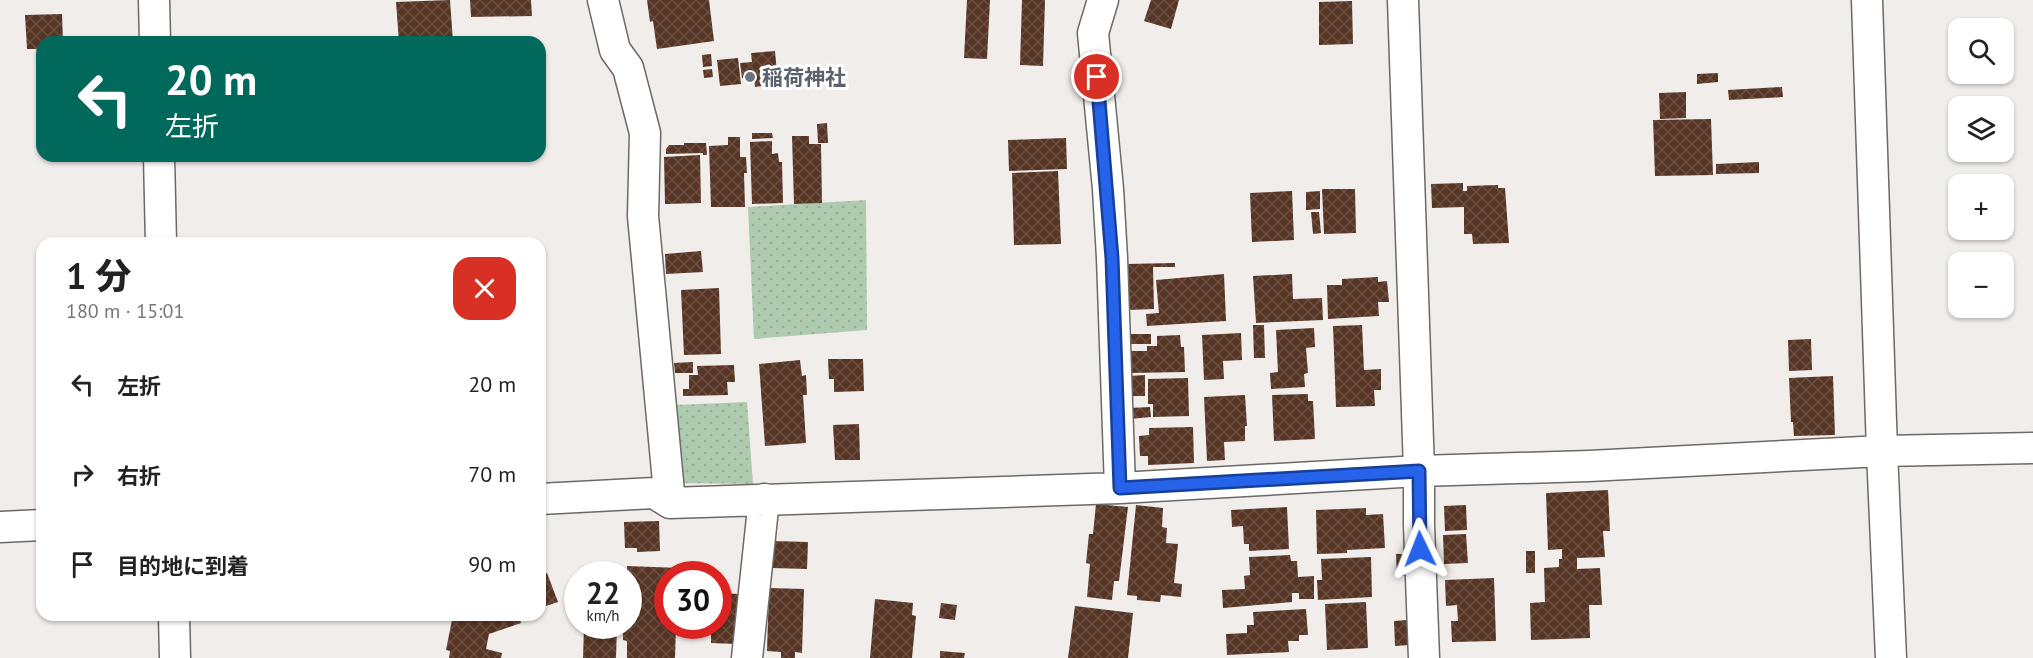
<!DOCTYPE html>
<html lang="ja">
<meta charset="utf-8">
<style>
:root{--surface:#fff;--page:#f2f2f2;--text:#222;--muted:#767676}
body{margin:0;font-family:"PT Sans","Noto Sans JP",sans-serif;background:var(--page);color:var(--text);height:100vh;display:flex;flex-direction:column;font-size:22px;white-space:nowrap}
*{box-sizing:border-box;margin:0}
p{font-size:20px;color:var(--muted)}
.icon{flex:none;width:33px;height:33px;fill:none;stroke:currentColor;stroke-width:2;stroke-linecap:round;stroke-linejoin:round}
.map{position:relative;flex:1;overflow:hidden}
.side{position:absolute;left:36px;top:237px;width:510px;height:384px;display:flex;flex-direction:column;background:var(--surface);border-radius:18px;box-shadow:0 2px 4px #0004}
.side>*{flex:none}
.hud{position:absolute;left:36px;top:36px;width:510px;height:126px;border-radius:18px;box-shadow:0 2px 4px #0004;background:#00695c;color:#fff;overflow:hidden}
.buttons{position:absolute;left:1948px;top:18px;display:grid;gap:12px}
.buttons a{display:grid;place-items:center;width:66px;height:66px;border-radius:12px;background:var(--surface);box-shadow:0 2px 4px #0004;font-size:30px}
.speed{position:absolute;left:564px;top:561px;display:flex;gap:12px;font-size:30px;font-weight:700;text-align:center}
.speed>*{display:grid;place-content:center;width:78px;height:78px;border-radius:50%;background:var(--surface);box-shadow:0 2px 4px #0004;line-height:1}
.speed small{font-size:15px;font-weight:400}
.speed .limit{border:9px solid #d22;background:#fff;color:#111}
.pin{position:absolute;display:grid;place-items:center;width:51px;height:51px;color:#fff;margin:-26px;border:3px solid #fff;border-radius:50%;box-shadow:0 2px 6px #0007}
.me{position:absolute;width:66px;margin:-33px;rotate:358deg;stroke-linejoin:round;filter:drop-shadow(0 0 4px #0008)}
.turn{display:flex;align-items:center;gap:21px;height:126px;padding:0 30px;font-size:27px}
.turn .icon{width:78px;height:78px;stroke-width:2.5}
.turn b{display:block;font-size:42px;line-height:51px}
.round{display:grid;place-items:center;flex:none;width:63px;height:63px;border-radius:18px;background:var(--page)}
.headline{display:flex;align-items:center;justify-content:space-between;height:102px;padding:0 30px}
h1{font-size:36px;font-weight:800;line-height:45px}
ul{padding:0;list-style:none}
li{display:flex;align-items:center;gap:18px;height:90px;padding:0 30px}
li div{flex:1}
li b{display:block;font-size:22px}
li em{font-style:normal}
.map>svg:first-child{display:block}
.grass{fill:url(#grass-dots)}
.building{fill:url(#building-cross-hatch)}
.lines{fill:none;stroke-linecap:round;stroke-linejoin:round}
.street-casing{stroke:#6c6967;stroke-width:33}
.street{stroke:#fff;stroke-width:30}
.route-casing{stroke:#184099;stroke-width:15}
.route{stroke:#2563eb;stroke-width:10}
.worship-dot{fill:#6b7280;stroke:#fff;stroke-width:2}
.labels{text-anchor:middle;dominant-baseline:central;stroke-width:6;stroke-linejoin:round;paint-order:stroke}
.worship-label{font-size:21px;font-weight:bold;fill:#5b616d;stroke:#fff;text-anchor:start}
</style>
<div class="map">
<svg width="2033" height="658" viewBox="0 0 2033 658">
<defs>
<pattern id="grass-dots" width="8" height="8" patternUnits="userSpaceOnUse" patternTransform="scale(1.5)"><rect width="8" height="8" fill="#afcbaf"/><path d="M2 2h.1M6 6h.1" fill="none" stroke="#96ad96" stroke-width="1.8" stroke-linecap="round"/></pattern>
<pattern id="building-cross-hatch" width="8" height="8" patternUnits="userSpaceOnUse" patternTransform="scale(1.5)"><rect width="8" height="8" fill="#573524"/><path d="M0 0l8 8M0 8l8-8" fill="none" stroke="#6b4f42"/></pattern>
</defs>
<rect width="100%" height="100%" fill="#f1edeb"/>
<!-- grass -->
<path class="grass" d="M866,200L867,330L754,339L748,207Z
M747,402L753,484L678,483L675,405Z"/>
<!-- building -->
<path class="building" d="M450,0L453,42H399L396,2Z
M470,0H531L532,16L471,17Z
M647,0H709L714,41L657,49L653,21L650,22Z
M967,0H990L987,59L964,58Z
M1022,0H1045L1043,66L1020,65Z
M1151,0H1179L1171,29L1144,21Z
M1352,1L1353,44L1319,45V2Z
M62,14L63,42H42V49H27L25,15Z
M775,51L778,84L755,87L754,77L742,78L740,63L752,62L751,53Z
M711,54L712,66L703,67L702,55Z
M738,58L741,84L720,86L717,60Z
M712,69L713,77L704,78L703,70Z
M1718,73V82L1697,84V74Z
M1782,87L1783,97L1729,100L1728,90Z
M1686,92V118L1660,119L1659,93Z
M1711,119L1713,175L1655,176L1653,120Z
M827,123L828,143H818L817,124Z
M752,133H772L773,138L752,139Z
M792,136H809V144H821L822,203L794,204Z
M728,137H740V157H746L747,173H744L745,207H711L709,146L728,145Z
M1066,138L1067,169L1009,171L1008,140Z
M772,141V154L778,153L779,162H782L783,203L752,204L750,142Z
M684,143H706L707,155H703V153L666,154V149L669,145H684Z
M700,155L701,203L665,204L664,157Z
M1759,162V173L1716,174V164Z
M1058,171L1061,244L1014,245L1012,173Z
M1463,183V191H1467V186L1498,185V188H1505L1509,243L1473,244L1472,234H1464V207L1432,208L1431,184Z
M1322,189H1355L1356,233L1324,234Z
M1292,191L1294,240L1252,242L1250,193Z
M1320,191V209L1306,210V192Z
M1311,212H1319L1321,233L1313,234Z
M701,251L703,272L666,274L665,254Z
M1175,263V267H1153L1154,309L1127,310L1126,264Z
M1224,274L1226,321L1147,326L1146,314L1159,313L1156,280Z
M1292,274L1293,299L1322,298L1323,320L1256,323L1253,276Z
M1378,277V282L1387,281L1389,302H1378L1379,316L1328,319L1327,285H1342V279Z
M719,288L721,354L684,355L681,290Z
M1253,325H1264L1265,358H1254Z
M1362,325L1364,370L1381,369V390H1374L1375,406L1336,407L1333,326Z
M1314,328L1315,347L1306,348L1308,373L1304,374L1305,387L1271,389L1270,373L1278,372L1276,330Z
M1241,333L1242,360L1223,361L1224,379L1204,380L1202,335Z
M1128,334H1151V344H1129Z
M1180,335L1181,347H1184L1185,372L1129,373L1128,351H1147V346H1157V336Z
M1811,339L1812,370L1789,371L1788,340Z
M828,359H863L864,391L834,392V379H829Z
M800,360L802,376L806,375L807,395H803L806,443L765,446L759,364Z
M693,362V373H675L674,363Z
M734,365L735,382H727L728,395L683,396V389H689V375H698L697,366Z
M1145,375V396H1129V376Z
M1833,376L1835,435L1794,436L1793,422H1791L1789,378Z
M1188,378L1189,416L1153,417V404H1148V379Z
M1308,394V401H1313L1315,439L1274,441L1272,395Z
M1245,395L1247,426H1245V441L1224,442L1225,460L1207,461L1204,397Z
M1150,407L1151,417L1130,419L1129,408Z
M859,424L860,460H835L833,425Z
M1193,427L1194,463L1148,465V456H1140L1139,436L1149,435V428Z
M1608,490L1610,531H1603L1605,557L1577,558V569L1600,568L1602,605H1589L1590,638L1531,640L1530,603L1545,602L1544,568L1559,567V559H1562V549L1548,550L1546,493Z
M1096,504L1128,507L1119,581H1114L1112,600L1087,597L1090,564L1086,563L1089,534H1093Z
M1136,505L1163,508L1162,527L1167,528L1166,543L1178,544L1174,583L1182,584L1181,597L1161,595L1160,602L1137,600V596L1127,595Z
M1466,505L1467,530L1445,531L1444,506Z
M1287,507L1289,549L1249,551V544H1244L1243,526L1232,527L1231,510Z
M1366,508V515L1383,514L1385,548L1347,550V553L1317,554L1316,510Z
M659,521L660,551L637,552V548H625L624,522Z
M1466,534L1468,563L1444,564L1443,535Z
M773,541L808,542L807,569L772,568Z
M1526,551H1535V573H1526Z
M1396,554H1408V576H1397Z
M1290,555L1291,561H1297L1298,577L1314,576V599H1299V593H1292V602L1223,608L1222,590L1245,589L1244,576L1250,575L1249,557Z
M1371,557L1372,597L1318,600L1317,580H1322L1321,559Z
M627,566L680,568V574H668V626H676L675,658H627V641L623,640V626H628Z
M547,573L558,602L540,608V575Z
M1494,578L1496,641L1452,642L1451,621H1458L1457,605L1446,606L1445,580Z
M769,588L804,589L802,653L795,652V658H781V652L767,651Z
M718,593L739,594L736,644L711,643V626H718Z
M875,599L913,603L912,615L916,616L912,658H870Z
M1366,602L1368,648L1327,650L1325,604Z
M941,603L957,605L955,620L939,618Z
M1075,606L1133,613L1128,658H1068Z
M1306,609L1308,635H1299V641H1288L1289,652L1227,655L1226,634L1247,633V625H1254L1253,612Z
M453,615H519L521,623L489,634L486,649L502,653L501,658H449L450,651L446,650Z
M1407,620L1409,645L1395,646L1394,621Z
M584,626H617L616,658H583Z
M940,651L965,653L964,658H940Z"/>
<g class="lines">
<!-- street casing -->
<g class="street-casing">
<path id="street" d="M154,0L155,42
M603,0L615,50L628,68L645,133L643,216L670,503
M1103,0L1093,33L1108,189L1112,258L1120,488
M1403,0L1419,471V525L1424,658
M1867,0L1882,451L1891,658
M159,156L161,243
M540,499L654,493L670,503L1120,488L1419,471L1589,466L1882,451L2033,448
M0,527L42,525
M174,615L175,658
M747,658L764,499"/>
</g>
<!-- street -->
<use href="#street" class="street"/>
</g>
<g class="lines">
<!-- route casing -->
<g class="route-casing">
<path id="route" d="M1097,77L1112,258L1120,488L1419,471L1420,549"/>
</g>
<!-- route -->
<use href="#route" class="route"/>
</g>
<!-- markers -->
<circle class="worship-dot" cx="750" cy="77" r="6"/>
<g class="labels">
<!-- worship labels -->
<g class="worship-label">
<text x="762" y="77">稲荷神社</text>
</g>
</g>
</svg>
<div class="buttons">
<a><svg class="icon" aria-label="search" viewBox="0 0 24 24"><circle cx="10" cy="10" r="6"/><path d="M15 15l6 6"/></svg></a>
<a><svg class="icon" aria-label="layers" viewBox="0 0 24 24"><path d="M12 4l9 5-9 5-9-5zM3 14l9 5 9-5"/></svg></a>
<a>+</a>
<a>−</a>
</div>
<div class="speed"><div>22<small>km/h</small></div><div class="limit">30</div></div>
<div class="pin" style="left:1097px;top:77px;background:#d93025"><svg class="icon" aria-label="arrive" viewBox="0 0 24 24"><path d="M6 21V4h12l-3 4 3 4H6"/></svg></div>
<svg class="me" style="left:1420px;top:549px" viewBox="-20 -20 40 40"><path d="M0-17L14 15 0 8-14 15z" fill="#2563eb" stroke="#fff" stroke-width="4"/></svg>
<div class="hud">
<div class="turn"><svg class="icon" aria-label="left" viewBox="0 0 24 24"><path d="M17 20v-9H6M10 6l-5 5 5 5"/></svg><div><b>20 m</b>左折</div></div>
</div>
<section class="side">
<div class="headline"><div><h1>1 分</h1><p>180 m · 15:01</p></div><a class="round" style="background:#d93025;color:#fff"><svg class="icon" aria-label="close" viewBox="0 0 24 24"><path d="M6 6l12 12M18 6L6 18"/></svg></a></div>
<ul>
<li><svg class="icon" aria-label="left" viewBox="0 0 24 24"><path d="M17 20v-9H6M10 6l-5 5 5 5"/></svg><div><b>左折</b></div><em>20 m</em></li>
<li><svg class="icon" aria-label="right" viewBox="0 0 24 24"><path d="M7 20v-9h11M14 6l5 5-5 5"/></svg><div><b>右折</b></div><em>70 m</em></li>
<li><svg class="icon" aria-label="arrive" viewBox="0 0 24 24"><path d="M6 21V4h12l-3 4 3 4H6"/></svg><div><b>目的地に到着</b></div><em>90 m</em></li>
</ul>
</section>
</div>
